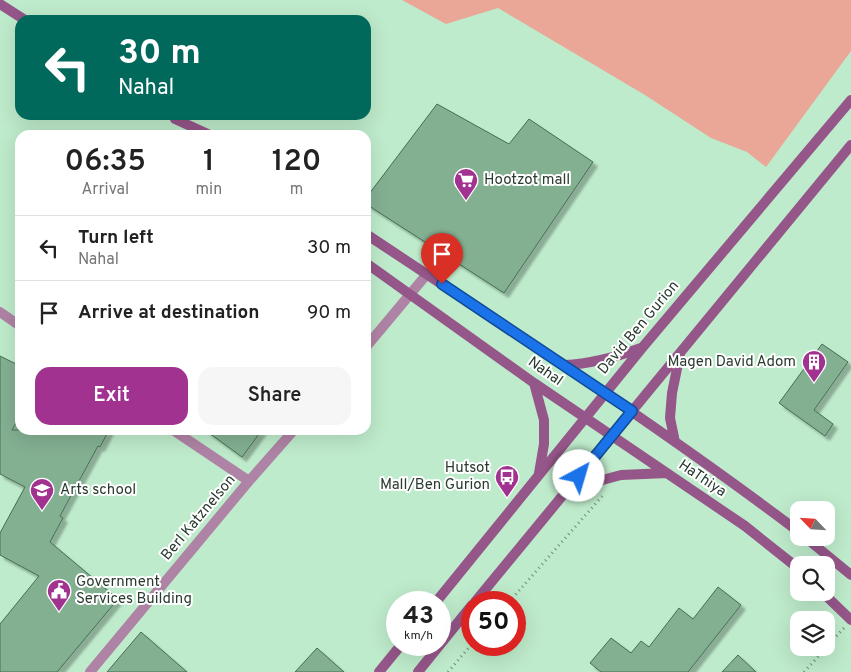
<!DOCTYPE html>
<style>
:root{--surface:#fff;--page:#f6f6f6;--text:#222;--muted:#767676;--line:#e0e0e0;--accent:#a13290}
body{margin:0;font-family:Overpass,sans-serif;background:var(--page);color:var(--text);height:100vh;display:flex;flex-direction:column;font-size:19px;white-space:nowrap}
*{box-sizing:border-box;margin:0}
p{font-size:16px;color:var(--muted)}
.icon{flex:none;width:28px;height:28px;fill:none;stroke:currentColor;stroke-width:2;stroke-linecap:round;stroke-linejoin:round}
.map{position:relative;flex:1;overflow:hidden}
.sheet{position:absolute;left:15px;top:130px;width:356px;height:305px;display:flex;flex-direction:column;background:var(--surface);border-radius:15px;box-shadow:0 5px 20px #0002}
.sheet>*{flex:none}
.banner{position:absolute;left:15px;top:15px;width:356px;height:105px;border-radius:15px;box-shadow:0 5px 20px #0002;background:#00695c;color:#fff;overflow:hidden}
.needle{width:32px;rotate:295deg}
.controls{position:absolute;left:790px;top:501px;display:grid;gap:10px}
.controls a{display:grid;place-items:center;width:45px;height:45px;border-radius:10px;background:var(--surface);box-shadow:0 5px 20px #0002;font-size:25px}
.speed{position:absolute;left:386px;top:591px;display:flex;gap:10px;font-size:25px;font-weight:700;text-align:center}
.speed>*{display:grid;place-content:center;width:65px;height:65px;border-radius:50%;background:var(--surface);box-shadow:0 5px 20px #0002;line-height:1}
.speed small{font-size:12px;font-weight:400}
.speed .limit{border:8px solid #d22;background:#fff;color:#111}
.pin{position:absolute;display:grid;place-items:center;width:42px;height:42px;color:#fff;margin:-51px -21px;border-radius:50% 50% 50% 0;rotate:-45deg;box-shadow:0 0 5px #0007}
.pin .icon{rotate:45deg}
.me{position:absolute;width:55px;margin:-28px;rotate:39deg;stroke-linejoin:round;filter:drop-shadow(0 0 4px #0008)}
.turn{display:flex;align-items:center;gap:18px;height:105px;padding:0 20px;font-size:22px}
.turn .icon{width:65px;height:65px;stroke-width:2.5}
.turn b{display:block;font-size:35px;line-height:42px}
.eta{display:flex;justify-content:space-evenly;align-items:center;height:85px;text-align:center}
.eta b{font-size:30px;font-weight:600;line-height:35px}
.button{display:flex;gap:10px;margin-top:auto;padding:10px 20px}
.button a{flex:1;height:58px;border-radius:15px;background:var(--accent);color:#fff;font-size:20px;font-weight:600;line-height:58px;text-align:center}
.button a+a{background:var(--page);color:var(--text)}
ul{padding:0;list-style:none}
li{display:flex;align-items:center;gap:15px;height:65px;padding:0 20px;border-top:1px solid var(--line)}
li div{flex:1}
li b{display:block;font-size:19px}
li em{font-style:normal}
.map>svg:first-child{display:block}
.green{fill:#eaa696}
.building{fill:#84b092;stroke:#456e53;filter:url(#shadow)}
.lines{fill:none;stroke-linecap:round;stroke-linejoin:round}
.path{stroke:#6f8e79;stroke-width:3;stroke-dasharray:1 4;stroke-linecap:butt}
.street{stroke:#af83a5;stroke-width:10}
.secondary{stroke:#955689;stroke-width:10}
.route-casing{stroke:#114b97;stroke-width:12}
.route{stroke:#1a73e8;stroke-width:9}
.labels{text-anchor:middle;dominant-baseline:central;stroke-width:4;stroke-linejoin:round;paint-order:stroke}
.poi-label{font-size:15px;fill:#2a3c30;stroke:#fff;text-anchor:start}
.street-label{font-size:15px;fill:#2a3c30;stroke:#fff}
</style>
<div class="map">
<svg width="851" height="672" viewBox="0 0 851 672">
<defs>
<filter id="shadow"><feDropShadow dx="4.5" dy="4.5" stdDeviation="1" flood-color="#0004"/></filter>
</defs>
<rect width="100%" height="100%" fill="#beebcb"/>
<!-- green -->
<path class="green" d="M402,0H851V51L766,167L747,152L711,138L645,95L498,8L446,24Z"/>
<!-- building -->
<path class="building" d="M437,104L509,144L529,119L593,162L504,293L366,204V198Z
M822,344L848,362L814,410L833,424L825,436L779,403Z
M0,356L20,366V416L12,430H109L100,447L98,446L60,516L63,518L50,542L118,599L57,672H0V624L39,576L0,555V533L25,487L0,474Z
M205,430H262L242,457Z
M718,587L741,605L688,672H601L590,663L611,638L631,653L641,641L649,647L679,608L693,619Z
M141,632L187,672H107Z
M317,648L344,672H295Z
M738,655L756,672H722Z"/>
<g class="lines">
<!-- path -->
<path class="path" d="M509,602L604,494
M826,647L844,628
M448,672L472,644
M804,672L826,648"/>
<!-- street -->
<path class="street" d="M0,312L20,326
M366,347L427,274
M173,430L249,481
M90,672L249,481L294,430"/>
<!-- secondary -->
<path class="secondary" d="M0,4L25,20
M175,119L210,135
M366,234C512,331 659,426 799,532
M366,263L534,383L745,526L799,569
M565,365C592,364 616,357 641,348
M534,383L544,420V444L539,473
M675,442L670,418L672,393L680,354
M569,489L621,475L667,473
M806,538L851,575
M822,592L851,620
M436,602L642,348L851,100
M475,602L851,145
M379,672L401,645
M418,672L472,605"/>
</g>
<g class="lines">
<!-- route casing -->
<g class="route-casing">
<path id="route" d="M442,284L632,411L579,476"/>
</g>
<!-- route -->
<use href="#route" class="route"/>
</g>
<!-- icons -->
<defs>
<g id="supermarket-pin" transform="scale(1.25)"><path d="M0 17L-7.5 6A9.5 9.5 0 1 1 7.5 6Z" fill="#a13290" stroke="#fff"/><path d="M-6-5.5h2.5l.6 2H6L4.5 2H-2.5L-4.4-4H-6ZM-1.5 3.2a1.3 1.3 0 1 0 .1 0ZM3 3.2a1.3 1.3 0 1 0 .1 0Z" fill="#fff"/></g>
<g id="building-pin" transform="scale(1.25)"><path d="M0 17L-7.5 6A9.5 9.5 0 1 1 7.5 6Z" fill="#a13290" stroke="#fff"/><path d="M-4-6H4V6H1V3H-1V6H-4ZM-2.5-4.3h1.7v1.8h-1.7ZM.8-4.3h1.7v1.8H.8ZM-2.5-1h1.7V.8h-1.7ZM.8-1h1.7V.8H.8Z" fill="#fff"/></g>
<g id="bus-pin" transform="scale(1.25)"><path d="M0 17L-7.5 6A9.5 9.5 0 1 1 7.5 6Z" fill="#a13290" stroke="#fff"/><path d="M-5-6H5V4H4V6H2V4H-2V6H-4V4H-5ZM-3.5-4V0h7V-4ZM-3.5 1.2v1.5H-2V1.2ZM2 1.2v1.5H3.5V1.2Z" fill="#fff"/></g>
<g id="school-pin" transform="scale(1.25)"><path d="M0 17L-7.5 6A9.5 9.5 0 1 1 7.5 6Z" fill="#a13290" stroke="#fff"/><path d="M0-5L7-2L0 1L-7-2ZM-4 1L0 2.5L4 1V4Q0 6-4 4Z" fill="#fff"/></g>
<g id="civic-pin" transform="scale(1.25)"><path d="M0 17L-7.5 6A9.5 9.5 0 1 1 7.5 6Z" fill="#a13290" stroke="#fff"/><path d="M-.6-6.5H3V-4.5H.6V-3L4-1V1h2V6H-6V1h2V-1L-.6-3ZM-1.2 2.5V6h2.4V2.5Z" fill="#fff"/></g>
</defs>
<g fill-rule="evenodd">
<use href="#supermarket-pin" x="466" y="180"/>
<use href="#building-pin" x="814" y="362"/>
<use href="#bus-pin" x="507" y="477"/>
<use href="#school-pin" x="42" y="490"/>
<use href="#civic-pin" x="59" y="591"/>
</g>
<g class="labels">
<!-- poi labels -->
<g class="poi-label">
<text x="484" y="180">Hootzot mall</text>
<text x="796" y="362" text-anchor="end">Magen David Adom</text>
<text x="490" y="468" text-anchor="end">Hutsot<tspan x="490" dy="17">Mall/Ben Gurion</tspan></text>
<text x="60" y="490">Arts school</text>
<text x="76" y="582">Government<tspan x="76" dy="17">Services Building</tspan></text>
</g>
<!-- street labels -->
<g class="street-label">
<text transform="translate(639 328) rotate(-50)">David Ben Gurion</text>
<text transform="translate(545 372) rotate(35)">Nahal</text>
<text transform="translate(702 479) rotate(34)">HaThiya</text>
<text transform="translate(199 518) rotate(-50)">Berl Katznelson</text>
</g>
</g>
</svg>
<div class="controls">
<a><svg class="needle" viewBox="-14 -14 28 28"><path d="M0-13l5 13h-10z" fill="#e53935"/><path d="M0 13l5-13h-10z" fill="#767676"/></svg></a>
<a><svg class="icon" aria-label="search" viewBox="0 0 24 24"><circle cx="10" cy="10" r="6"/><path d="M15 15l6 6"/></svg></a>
<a><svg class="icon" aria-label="layers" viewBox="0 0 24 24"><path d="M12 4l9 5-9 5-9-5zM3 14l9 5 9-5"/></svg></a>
</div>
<div class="speed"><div>43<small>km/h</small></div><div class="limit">50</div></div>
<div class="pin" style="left:442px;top:284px;background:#d93025"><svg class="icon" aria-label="arrive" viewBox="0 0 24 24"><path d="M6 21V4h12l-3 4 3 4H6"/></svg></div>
<svg class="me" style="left:579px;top:476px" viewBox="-20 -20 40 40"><circle r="19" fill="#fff"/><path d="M0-13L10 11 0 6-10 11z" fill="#1a73e8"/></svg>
<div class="banner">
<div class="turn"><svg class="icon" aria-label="left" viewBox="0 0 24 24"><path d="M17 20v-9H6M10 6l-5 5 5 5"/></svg><div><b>30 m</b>Nahal</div></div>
</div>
<section class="sheet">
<div class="eta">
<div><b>06:35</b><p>Arrival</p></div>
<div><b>1</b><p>min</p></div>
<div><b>120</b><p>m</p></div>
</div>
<ul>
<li><svg class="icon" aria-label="left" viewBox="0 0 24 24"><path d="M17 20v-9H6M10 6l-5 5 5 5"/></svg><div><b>Turn left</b><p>Nahal</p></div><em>30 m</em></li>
<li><svg class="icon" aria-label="arrive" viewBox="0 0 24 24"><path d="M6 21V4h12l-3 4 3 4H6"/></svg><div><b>Arrive at destination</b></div><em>90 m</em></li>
</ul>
<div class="button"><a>Exit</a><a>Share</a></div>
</section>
</div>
